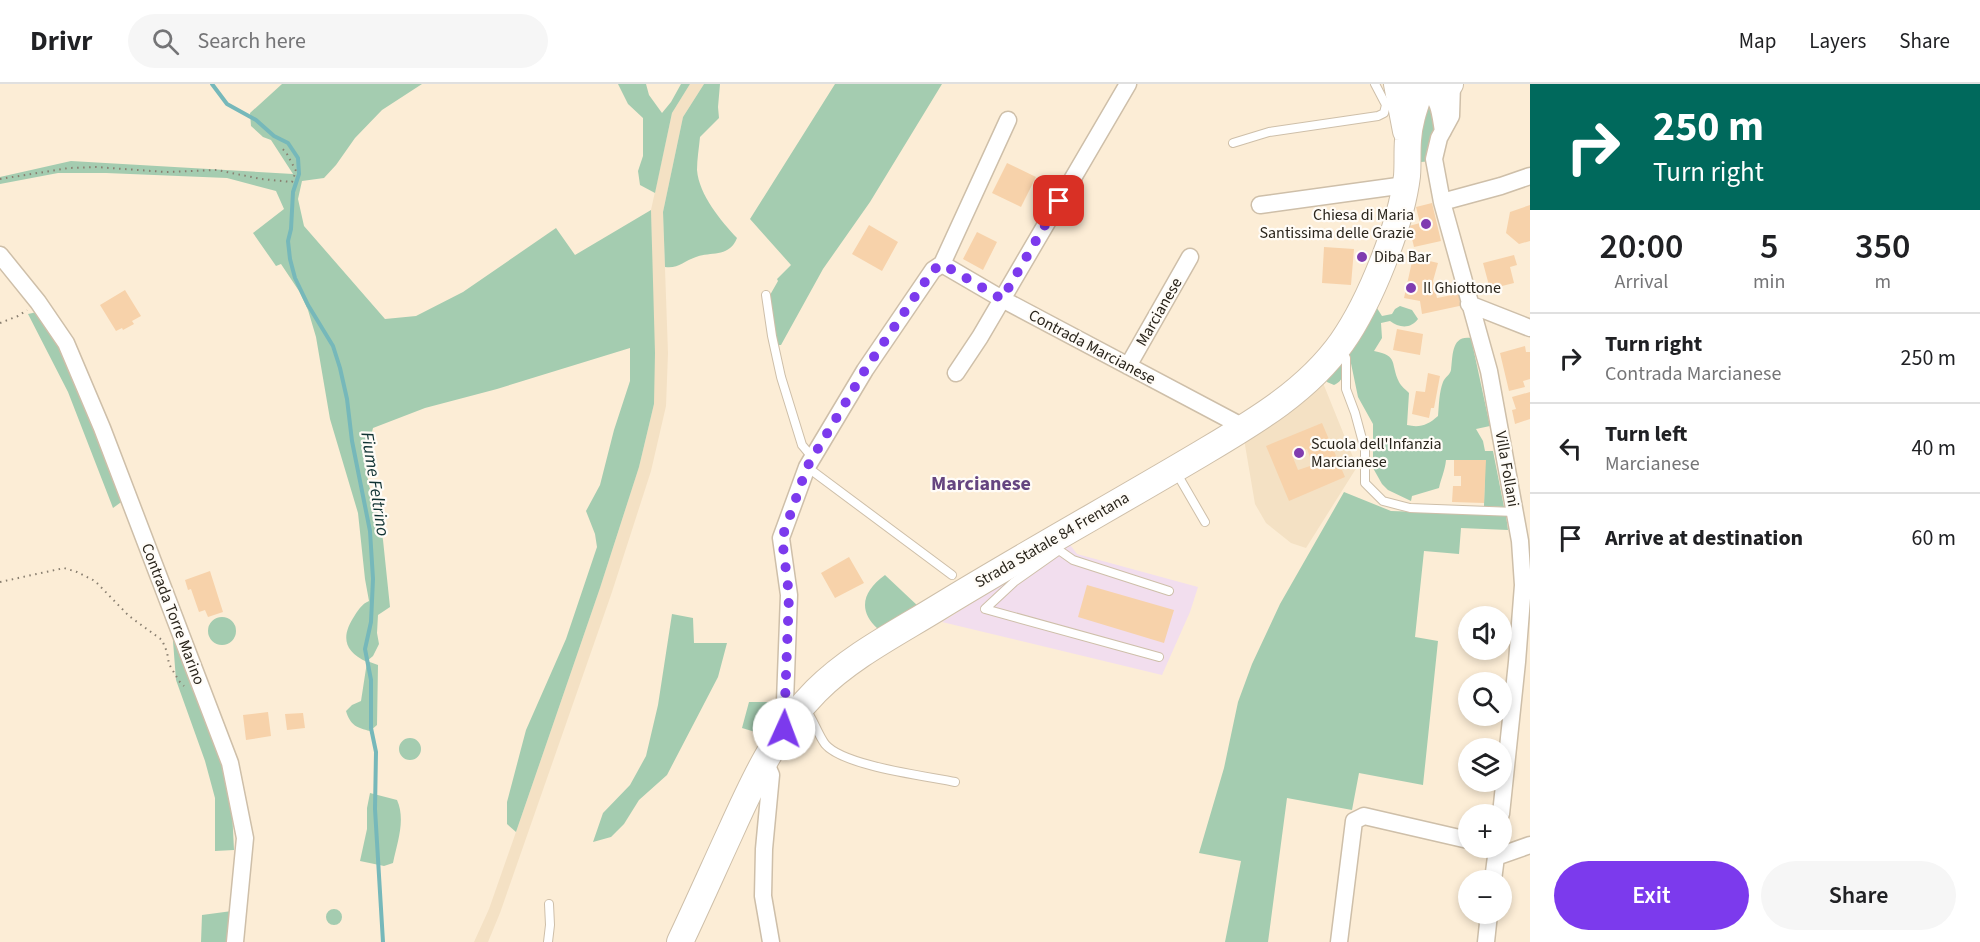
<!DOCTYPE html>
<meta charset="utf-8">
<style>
:root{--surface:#fff;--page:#f6f6f6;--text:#202124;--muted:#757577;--line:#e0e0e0;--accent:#7c3aed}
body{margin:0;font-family:"Source Sans 3",sans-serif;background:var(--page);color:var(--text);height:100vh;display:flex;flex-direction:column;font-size:22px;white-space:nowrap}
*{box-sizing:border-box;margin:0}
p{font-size:20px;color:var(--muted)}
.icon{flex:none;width:33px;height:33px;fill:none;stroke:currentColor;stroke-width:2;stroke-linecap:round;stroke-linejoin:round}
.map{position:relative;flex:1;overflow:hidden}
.details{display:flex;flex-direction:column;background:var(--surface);width:450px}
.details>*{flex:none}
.top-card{background:#00695c;color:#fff;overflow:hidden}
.tools{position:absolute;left:1458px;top:522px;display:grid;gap:12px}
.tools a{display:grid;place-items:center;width:54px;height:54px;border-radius:50%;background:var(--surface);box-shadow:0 3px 9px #0003;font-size:30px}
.pin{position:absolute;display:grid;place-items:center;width:51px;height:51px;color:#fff;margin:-26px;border-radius:12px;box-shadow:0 3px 9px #0006}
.me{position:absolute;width:66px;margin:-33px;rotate:2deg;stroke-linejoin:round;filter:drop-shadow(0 0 4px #0008)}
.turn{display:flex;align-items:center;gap:21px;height:126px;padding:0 24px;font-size:27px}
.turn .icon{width:78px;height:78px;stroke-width:2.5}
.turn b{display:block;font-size:42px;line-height:51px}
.eta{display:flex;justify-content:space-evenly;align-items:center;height:102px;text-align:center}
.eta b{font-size:36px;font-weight:600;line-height:42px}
.primary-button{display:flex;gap:12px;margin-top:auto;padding:12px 24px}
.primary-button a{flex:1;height:69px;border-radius:36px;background:var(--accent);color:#fff;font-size:24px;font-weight:600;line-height:69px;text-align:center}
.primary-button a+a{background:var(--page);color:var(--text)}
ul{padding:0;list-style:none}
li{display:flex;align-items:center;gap:18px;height:90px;padding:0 24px;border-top:2px solid var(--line)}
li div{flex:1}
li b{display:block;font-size:22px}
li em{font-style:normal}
header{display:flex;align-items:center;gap:36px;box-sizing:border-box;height:84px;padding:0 30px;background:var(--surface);border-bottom:2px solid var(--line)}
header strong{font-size:28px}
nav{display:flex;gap:33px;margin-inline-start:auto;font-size:21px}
.search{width:420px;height:54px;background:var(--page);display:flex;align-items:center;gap:15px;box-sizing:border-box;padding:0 21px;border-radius:33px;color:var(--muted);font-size:22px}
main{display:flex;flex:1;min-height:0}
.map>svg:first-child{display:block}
.commercial{fill:#f2deee}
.built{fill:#f4e1c4}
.green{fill:#a4ccb0}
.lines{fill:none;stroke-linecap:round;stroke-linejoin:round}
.stream{stroke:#76b8ba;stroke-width:4}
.building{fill:#f7d2aa;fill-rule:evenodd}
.lane-casing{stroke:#cebfa9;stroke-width:10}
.street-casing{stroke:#cebfa9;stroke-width:19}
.primary-casing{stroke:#cebfa9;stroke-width:28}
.path{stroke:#897f70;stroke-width:2;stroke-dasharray:1.5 4.5;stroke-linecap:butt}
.lane{stroke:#fff;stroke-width:8}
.street{stroke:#fff;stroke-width:16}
.primary{stroke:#fff;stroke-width:26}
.route{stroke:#7c3aed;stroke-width:10;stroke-dasharray:0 18}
.poi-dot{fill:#803cb0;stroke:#fffcf7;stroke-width:2}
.labels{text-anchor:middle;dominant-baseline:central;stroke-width:4.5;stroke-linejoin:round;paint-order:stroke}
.poi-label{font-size:16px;fill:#2a251c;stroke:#fffcf7;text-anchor:start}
.street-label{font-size:16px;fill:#2a251c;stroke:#fffcf7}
.water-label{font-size:18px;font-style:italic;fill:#103233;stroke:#fffcf7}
.quarter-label{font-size:20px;font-weight:bold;fill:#654580;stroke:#fffcf7}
</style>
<header>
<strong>Drivr</strong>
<div class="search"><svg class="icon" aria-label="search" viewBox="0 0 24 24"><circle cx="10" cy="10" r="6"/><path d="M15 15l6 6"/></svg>Search here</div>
<nav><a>Map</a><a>Layers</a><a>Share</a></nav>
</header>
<main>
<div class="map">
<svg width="1530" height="858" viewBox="0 0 1530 858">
<rect width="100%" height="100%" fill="#fcedd6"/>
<!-- commercial -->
<path class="commercial" d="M1068,458L1077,470L1198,503L1190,528L1162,591L942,538Z"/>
<!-- built -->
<path class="built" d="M690,0H704L683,33L663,128L668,269L666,322L651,387L612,508L500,829L488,858H474L489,825L516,748L600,504L639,383L654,320L651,126L672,29Z
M1321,294L1357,383L1306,464L1291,459L1266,439L1255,420L1244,355Z"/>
<!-- green -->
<path class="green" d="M282,0H422L382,26L355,54L336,81L324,94L302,97L298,115L304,142L385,235L416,232L463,208L556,144L575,171L651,126L655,269L654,320L639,383L600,504L516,748L507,740V718L526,646L566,555L597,463L595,450L586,427L600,401L614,346L630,297V264L497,305L425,324L373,344L365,378L369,402L376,421L383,456L390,523L378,531L377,549L379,560L373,572L367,577L378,581L377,641L370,647C357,644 350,641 346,627L352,621L361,617L367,578C343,567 341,552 355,531C359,525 362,520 369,517L365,495L358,429L330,335L316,253L308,226L299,207L281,180L276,182L253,149L284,125L276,107L227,94L106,89H58L0,100V93L71,77L293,90L271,56L263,53L251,42L250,29Z
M618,0H646L649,11L662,29L671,18L681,0H690L672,29L655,109L640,101L638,87L643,72V34L628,20Z
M704,0H720L718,23L719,34L700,53C699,64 697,75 697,86C699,111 721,137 737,154C729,174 712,167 696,173C684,177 678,185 665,183L663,128L683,33Z
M835,0H942L870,118L823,185L781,261H778L772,237L770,211L778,197L777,195L791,181L750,135Z
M1427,14L1437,34L1432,77L1421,78V47Z
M1375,221L1382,232L1392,230L1395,225L1400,222L1412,226L1418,235C1411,245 1399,244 1390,237L1381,239L1382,254L1374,267C1399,272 1390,279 1399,298C1401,302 1406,306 1409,309L1407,341C1420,344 1428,341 1438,332C1439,322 1439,308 1443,298C1445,293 1450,291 1451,286C1453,272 1451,251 1471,254L1490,342L1476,345L1483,357L1485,367H1493L1504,423L1484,422L1485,376H1446C1445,387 1441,394 1439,404L1412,412L1411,417L1388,406L1382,400L1373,384V340L1358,313L1348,265Z
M37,228L63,264L124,416L113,424L68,308L28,230Z
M1339,279C1347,287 1343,297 1334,301L1327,298L1325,295Z
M1344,408L1391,427L1506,431L1508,446L1461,444L1459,470L1424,467L1415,553L1438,557L1423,701L1359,689L1352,726L1287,714L1268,858H1225L1241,777L1199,769L1224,684L1238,618L1252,580L1280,520Z
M885,491L919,523L878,545C857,526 863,507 885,491Z
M672,530L693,534L694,559H727L718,593L667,691L639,716L624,740L611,753L593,758L603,729L630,701L646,672L658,621Z
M208 547a14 14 0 1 1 28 0a14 14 0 1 1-28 0Z
M172,544L217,656L232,726L234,766L215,767V714L205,677L176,596Z
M749,618H773L770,638L764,639L762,650L742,644Z
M399 665a11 11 0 1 1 22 0a11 11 0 1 1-22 0Z
M370,709L397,716C406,736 397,759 393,779L384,782L360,777L367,745V724Z
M326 833a8 8 0 1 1 16 0a8 8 0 1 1-16 0Z
M232,827L229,858H201L202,831Z"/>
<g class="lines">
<!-- stream -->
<path class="stream" d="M212,0L227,20L256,36L274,52L288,59L298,74L299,90L293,108L291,145L288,157L290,175L295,194L308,221L333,262L340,284L347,315L352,357L370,447L373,495L371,538L365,565L371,596V644L376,668L375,725L383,858"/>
</g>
<!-- building -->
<path class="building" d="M1007,79L1036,93L1021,123L992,109Z
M1432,119L1441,157L1414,163L1409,142L1420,139L1416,123Z
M1530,121V157L1519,160L1506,149L1510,128Z
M869,141L898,158L882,187L852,170Z
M977,148L997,158L983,186L963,175Z
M1324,163L1354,165L1351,201L1322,199Z
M1514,171L1517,181L1510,183L1514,199L1490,205L1483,179Z
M1413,173L1438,179L1433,197L1437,214L1462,209L1464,221L1422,230L1420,217L1404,214Z
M125,206L141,232L132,237L134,240L123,246L122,244L116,247L100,221Z
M1397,245L1423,250L1420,271L1393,266Z
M1525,262L1526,268H1530V295L1523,297L1525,303L1509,307L1500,269Z
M1428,289L1440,292L1434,324H1431L1429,334L1412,330L1416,307L1425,308Z
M1530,308V335L1515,340L1512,326L1516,325L1512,313Z
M1322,339L1345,393L1289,417L1266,362ZM1307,365L1313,381L1298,386L1292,371Z
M1454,376H1486L1484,419L1452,418L1453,402H1461V392H1454Z
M849,473L864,499L835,514L821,489Z
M210,487L223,528L208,533L205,526L199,528L191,505L188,506L185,496Z
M1087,501L1174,526L1164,559L1078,533Z
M268,628L271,652L246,656L243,631Z
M303,629L305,644L287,646L285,630Z"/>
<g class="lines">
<!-- lane casing -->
<g class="lane-casing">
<path id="lane" d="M1233,59L1269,48L1378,32L1384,29L1386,21L1375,0
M766,211L772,252L781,293L802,361L812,373
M1340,266L1346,274V305L1355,329L1365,366V399L1383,417L1410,424L1515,428
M807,383L952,491
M1176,388L1205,438
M1056,464L1073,476L1169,507
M1058,467L1014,498L985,525L1159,573
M804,623C813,634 817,649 825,660C843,682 926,692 955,698
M548,858L550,841L549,820"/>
</g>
<!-- street casing -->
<g class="street-casing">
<path id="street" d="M1452,0L1451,32L1439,54L1434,75L1442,118L1489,287L1520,457L1523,501L1517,578L1501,730
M1427,5C1440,17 1440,30 1443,47
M1442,118L1501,102L1530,92
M1260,121L1405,101
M0,171L38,218L66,259L102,344L230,679L245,754L235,858
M942,180L1002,215L1236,339L1241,346
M1469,220L1530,244
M1128,282L1190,173
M956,289L980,253L1128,0
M784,644L789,511L781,454L807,383L865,286L933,186L942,180L1008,36
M765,677L771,691L764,765L763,812L771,858
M1496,773L1530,761
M1493,796L1497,765
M1339,858L1354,737L1364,732L1468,756
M1486,858L1489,830"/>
</g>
<!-- primary casing -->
<g class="primary-casing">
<path id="primary" d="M1397,0L1406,47
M1409,0C1424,6 1435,6 1450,0
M680,858C697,822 713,786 730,749C753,698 776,647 816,607C851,572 897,549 939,523C1024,471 1111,423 1197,372C1249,341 1306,309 1342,258C1370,218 1401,141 1407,92C1408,80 1407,68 1408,56C1409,38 1415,22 1421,4"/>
</g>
<!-- path -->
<path class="path" d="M0,95L69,84L96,83L166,88L217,86L261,95L292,98L296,87L286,68L280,63
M0,239L18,232L27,226
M0,498L64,484L77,488L95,497L129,532L162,556L167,568L169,580L179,597L184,602"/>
<!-- lane -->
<use href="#lane" class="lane"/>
<!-- street -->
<use href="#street" class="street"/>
<!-- primary -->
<use href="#primary" class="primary"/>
</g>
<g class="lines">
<!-- route -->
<path class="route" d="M784,645L789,511L782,454L807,383L865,286L933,186L942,180L1002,215L1059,117"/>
</g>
<!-- markers -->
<g class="poi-dot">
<circle cx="1426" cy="140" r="6"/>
<circle cx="1362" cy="173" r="6"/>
<circle cx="1411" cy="204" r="6"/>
<circle cx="1299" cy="369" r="6"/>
</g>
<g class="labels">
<!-- poi labels -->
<g class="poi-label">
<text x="1414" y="131" text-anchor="end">Chiesa di Maria<tspan x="1414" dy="18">Santissima delle Grazie</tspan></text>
<text x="1374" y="173">Diba Bar</text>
<text x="1423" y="204">Il Ghiottone</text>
<text x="1311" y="360">Scuola dell'Infanzia<tspan x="1311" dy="18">Marcianese</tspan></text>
</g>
<!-- street labels -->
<g class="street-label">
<text transform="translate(1159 228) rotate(-60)">Marcianese</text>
<text transform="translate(1092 263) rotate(28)">Contrada Marcianese</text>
<text transform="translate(1507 385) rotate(80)">Villa Follani</text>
<text transform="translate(1052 456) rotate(-30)">Strada Statale 84 Frentana</text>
<text transform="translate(173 530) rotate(69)">Contrada Torre Marino</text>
</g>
<!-- water labels -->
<g class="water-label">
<text transform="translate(375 400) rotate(81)">Fiume Feltrino</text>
</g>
<!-- quarter labels -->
<g class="quarter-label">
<text x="981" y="400">Marcianese</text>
</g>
</g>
</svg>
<div class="tools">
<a><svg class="icon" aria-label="sound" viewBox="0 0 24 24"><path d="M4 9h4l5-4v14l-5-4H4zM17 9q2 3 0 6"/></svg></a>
<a><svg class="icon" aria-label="search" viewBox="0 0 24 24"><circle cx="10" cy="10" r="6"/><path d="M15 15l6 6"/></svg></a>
<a><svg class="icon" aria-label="layers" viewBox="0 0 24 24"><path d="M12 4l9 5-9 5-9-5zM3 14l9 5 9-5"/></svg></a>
<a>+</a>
<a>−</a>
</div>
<div class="pin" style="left:1059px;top:117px;background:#d93025"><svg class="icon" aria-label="arrive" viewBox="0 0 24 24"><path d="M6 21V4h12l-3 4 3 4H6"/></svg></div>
<svg class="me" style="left:784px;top:645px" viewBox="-20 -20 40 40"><circle r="19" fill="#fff"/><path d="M0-13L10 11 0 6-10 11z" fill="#7c3aed"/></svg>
</div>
<section class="details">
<div class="top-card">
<div class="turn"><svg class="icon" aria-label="right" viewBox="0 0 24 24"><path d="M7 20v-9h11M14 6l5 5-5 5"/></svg><div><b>250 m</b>Turn right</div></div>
</div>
<div class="eta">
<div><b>20:00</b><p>Arrival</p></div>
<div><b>5</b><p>min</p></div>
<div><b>350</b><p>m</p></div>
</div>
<ul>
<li><svg class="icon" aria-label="right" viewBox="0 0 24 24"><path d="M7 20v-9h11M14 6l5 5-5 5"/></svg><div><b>Turn right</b><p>Contrada Marcianese</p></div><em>250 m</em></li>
<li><svg class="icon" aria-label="left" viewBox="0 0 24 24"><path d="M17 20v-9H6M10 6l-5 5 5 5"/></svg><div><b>Turn left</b><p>Marcianese</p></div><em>40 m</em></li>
<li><svg class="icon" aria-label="arrive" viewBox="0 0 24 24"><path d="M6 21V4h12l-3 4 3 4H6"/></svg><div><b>Arrive at destination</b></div><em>60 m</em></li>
</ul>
<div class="primary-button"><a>Exit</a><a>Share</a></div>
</section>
</main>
